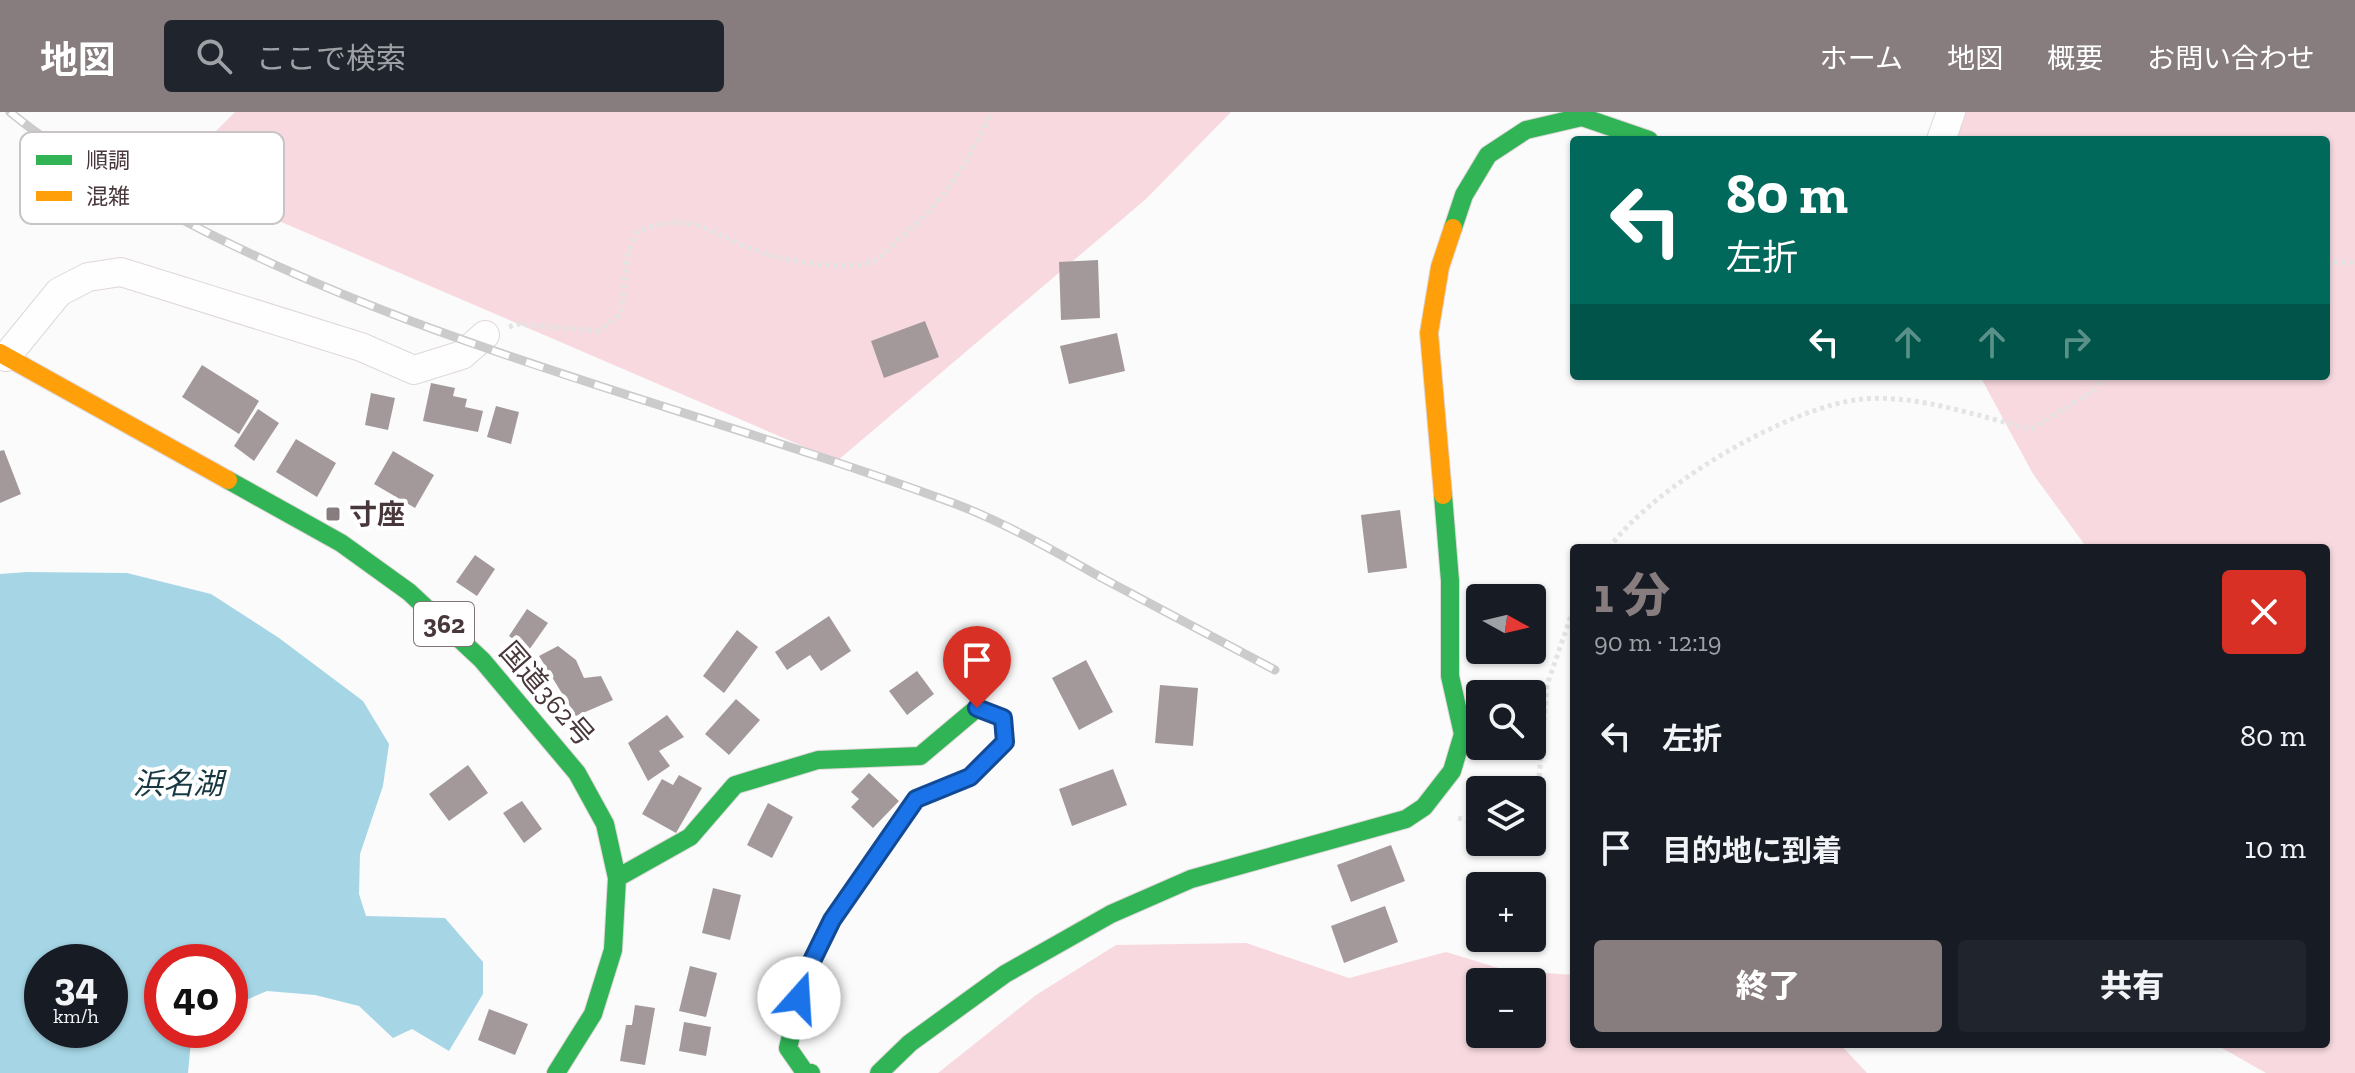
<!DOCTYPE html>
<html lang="ja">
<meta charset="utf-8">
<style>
:root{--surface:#171b24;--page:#20242c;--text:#f1f3f6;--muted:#9ea1a6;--accent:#877c7e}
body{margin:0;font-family:"Zilla Slab","Noto Sans JP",serif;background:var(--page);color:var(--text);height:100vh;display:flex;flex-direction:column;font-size:30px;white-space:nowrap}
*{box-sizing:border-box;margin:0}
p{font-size:26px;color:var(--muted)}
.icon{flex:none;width:44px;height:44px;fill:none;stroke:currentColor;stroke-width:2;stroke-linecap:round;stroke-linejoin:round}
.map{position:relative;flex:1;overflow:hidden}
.side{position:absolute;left:1570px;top:432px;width:760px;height:504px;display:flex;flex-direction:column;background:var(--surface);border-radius:8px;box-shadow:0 2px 6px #0004}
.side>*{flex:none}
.guide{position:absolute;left:1570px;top:24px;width:760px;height:244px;border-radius:8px;box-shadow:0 2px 6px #0004;background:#00695c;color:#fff;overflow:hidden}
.needle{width:52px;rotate:98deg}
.controls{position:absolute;left:1466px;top:472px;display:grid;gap:16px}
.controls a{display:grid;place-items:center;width:80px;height:80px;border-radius:8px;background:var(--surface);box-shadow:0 2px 6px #0004;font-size:40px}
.speed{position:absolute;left:24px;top:832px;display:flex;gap:16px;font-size:40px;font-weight:700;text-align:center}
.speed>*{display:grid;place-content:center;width:104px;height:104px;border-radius:50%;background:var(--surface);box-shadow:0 2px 6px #0004;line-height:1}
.speed small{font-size:20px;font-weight:400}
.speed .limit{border:12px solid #d22;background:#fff;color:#111}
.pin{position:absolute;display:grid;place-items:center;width:68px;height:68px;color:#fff;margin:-82px -34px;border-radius:50% 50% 50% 0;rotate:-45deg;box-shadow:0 0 8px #0007}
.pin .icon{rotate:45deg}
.me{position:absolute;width:88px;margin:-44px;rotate:19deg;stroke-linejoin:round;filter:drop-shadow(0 0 6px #0008)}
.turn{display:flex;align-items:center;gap:28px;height:168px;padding:0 24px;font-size:36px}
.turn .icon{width:104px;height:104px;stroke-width:2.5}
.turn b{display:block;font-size:56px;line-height:68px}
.lanes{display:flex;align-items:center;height:76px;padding:0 24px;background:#0003;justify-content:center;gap:40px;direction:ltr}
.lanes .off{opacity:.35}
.round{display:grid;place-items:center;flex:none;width:84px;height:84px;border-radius:8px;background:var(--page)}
.headline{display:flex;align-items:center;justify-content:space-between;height:136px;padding:0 24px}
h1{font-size:48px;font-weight:800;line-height:60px;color:var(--accent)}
.action{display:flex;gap:16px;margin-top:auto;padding:16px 24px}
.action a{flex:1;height:92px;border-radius:8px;background:var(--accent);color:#fff;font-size:32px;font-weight:800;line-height:92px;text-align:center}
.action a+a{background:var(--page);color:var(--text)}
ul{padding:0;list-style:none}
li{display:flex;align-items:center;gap:24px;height:112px;padding:0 24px}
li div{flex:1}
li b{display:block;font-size:30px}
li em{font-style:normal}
header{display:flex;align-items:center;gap:48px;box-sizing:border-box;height:112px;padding:0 40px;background:var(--accent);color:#fff}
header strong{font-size:38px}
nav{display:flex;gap:44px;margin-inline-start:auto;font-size:28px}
.search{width:560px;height:72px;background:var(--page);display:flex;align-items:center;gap:20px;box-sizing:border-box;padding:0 28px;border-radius:8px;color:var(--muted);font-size:30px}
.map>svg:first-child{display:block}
.green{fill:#f8d9e0;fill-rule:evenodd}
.water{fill:#a6d6e5;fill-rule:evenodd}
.building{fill:#a3999b}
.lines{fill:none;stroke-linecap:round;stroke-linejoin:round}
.street-casing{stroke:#e0d7d9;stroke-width:30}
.fast-casing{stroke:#e0d7d9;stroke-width:20}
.slow-casing{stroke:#e0d7d9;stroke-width:20}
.path{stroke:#e4e4e4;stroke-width:5;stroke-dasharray:4 4;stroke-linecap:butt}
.street{stroke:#fefefe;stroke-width:28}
.fast{stroke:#30b455;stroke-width:18}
.slow{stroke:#ff9f0a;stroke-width:18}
.rail-casing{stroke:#cbcbcb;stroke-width:9}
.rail{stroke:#fff;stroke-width:6;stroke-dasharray:18;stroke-linecap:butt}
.route-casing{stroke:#114b97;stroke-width:20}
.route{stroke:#1a73e8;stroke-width:14}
.poi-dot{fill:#877c7e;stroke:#fff;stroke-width:3}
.labels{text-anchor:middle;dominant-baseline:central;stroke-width:8;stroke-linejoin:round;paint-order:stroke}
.shield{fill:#fff;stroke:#807476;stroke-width:2}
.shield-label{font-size:26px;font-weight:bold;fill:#49383b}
.poi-label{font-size:28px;font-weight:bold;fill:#49383b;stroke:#fff;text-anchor:start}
.street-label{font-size:28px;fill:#49383b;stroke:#fff}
.water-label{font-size:30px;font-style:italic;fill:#173842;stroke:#fff}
.key{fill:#fff;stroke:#c8c3c4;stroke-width:2}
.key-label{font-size:22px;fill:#49383b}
</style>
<header>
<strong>地図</strong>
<div class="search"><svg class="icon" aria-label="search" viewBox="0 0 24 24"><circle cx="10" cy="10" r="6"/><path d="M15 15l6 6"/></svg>ここで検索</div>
<nav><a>ホーム</a><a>地図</a><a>概要</a><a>お問い合わせ</a></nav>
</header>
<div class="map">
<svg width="2355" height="961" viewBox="0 0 2355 961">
<rect width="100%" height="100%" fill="#fbfbfb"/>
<!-- green -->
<path class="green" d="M235,0H1231L1146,87L837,349L172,63Z
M1957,0H2355V961H2266L2215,932H2326V436H2087L2033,362L1980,264H2326V28H1943Z
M1246,831L1349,866L1446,840L1505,858L1574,863V932H1840L1867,961H938L1036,883L1116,833ZM1480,870H1532V922H1480Z"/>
<!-- water -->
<path class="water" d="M27,460L127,461L211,482L279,526L363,589L389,632L383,674L360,742L359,782L366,804L445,806L483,850V882L449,939L412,917L393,926L359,894L315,883L267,879L230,895V850H162V918H192L188,961H0V462ZM42,850H110V918H42Z"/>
<!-- building -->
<path class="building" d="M1098,148L1100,206L1061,208L1059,150Z
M925,209L939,245L884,266L871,229Z
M1117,221L1125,259L1069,272L1060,234Z
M202,253L259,289L239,322L182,285Z
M431,271L455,276L453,284L467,287L465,295L483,299L478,320L423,309Z
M371,281L395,286L388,318L365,313Z
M496,294L519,300L511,332L487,325Z
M258,297L279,311L254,349L234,334Z
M296,327L336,351L317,385L276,360Z
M4,338L21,382L0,391V339Z
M393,339L434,363L415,396L374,372Z
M1400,398L1407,456L1368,461L1361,403Z
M475,443L495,457L477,484L456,470Z
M527,497L548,511L529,538L509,524Z
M829,504L851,539L821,559L810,543L787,558L775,540Z
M737,518L758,535L724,581L703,564Z
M558,534L576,548L584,566L601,564L613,588L576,604L539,544Z
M1086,548L1113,600L1079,618L1052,566Z
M917,559L934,582L907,603L889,579Z
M1160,573L1198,576L1193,634L1155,631Z
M736,587L760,608L729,643L705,622Z
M667,603L684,625L659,639L670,654L648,669L628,631Z
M468,653L488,681L449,709L429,682Z
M1113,657L1127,693L1072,714L1059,677Z
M869,661L899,689L873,716L851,695L859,687L851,680Z
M679,663L702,676L676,721L642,702L662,667L673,673Z
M522,689L542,717L524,731L503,701Z
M768,691L793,705L772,746L747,733Z
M1391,733L1405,769L1351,790L1337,753Z
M713,776L741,783L730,828L702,821Z
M1385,794L1398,830L1344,851L1331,814Z
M690,854L717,861L706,905L679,899Z
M635,893L655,896L645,953L620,949L626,913H632Z
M489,897L528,912L515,943L478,928Z
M684,910L711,915L706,944L679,939Z"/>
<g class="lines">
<!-- street casing -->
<g class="street-casing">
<path id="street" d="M1941,28L1951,0
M6,245L59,180L88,165L121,160L361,235L414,258L462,243L485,223"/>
</g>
<!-- fast casing -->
<g class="fast-casing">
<path id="fast" d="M1453,116L1464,83L1488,43L1526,18L1582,5L1649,28
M228,368L341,431L409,480L482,548L577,661L605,712L617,766L613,838L593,902L556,961
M617,766L690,725L735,673L818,648L920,644L977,596L1003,606L1005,630L970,665L916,687L832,808L806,861L788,936L804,959L811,961
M879,961L910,931L1005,862L1111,802L1191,767L1406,707L1424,695L1452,659L1463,622L1450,564V469L1443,383"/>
</g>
<!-- slow casing -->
<g class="slow-casing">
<path id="slow" d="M0,241L228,368
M1443,383L1429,221L1440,155L1453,116"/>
</g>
<!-- path -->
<path class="path" d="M2326,149L2355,151
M509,215L518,212L598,219L621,202L627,146L637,119C697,98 706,121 757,139C784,149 852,162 877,147C885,142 892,133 900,127C945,87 966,55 991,0
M1609,436C1653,375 1788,294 1863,287C1918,282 1979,305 2032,317L2094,278L2106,264
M1532,695L1537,688L1547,573L1574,495
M1458,706L1480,712"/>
<!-- street -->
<use href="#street" class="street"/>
<!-- fast -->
<use href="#fast" class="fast"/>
<!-- slow -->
<use href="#slow" class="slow"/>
<!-- rail casing -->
<g class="rail-casing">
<path id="rail" d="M10,0C62,43 122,75 181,107C424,236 696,296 953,391C1004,410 1054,439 1102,466C1160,497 1217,527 1275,558"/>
</g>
<!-- rail -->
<use href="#rail" class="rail"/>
</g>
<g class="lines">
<!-- route casing -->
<g class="route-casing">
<path id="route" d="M799,886L806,861L832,808L916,687L970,665L1005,630L1003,606L977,596"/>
</g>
<!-- route -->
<use href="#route" class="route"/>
</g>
<!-- markers -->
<rect class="poi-dot" x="325" y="394" width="16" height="16" rx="4"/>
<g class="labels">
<!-- shield labels -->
<rect class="shield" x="414" y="490" width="60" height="44" rx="6"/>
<g class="shield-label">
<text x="444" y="512">362</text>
</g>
<!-- poi labels -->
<g class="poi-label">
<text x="349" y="402">寸座</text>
</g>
<!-- street labels -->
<g class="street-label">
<text transform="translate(547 582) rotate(49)">国道362号</text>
</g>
<!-- water labels -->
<g class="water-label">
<text x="178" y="672">浜名湖</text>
</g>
</g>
<!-- legend -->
<rect x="20" y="20" width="264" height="92" rx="12" class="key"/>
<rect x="36" y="43" width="36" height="10" fill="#30b455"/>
<rect x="36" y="79" width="36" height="10" fill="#ff9f0a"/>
<g class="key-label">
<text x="86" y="56">順調</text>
<text x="86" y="92">混雑</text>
</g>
</svg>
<div class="controls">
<a><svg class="needle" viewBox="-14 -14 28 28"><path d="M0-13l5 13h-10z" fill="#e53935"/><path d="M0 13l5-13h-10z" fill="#9ea1a6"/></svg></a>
<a><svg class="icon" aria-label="search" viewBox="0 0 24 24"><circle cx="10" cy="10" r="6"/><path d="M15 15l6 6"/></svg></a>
<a><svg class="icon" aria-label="layers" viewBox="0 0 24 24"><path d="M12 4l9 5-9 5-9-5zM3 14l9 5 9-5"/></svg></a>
<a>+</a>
<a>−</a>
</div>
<div class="speed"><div>34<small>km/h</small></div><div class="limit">40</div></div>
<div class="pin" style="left:977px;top:596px;background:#d93025"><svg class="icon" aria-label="arrive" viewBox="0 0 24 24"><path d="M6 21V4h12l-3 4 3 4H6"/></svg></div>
<svg class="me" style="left:799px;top:886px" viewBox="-20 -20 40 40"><circle r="19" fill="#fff"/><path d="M0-13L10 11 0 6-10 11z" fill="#1a73e8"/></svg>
<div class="guide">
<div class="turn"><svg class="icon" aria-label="left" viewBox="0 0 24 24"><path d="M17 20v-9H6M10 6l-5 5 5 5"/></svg><div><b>80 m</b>左折</div></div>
<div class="lanes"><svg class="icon" aria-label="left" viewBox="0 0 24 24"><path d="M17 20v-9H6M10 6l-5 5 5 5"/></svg><svg class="icon off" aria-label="ahead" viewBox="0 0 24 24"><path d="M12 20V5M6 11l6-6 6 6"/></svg><svg class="icon off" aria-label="ahead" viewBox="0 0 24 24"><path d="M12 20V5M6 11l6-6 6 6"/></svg><svg class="icon off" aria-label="right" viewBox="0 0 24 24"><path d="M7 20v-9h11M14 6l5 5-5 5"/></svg></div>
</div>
<section class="side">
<div class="headline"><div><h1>1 分</h1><p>90 m · 12:19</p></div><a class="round" style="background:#d93025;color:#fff"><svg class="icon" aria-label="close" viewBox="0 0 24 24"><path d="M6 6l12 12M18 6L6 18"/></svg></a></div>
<ul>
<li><svg class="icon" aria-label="left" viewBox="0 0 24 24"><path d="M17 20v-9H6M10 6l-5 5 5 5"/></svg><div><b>左折</b></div><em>80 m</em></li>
<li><svg class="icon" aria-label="arrive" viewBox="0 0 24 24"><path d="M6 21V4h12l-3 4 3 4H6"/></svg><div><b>目的地に到着</b></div><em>10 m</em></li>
</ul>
<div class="action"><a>終了</a><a>共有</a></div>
</section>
</div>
